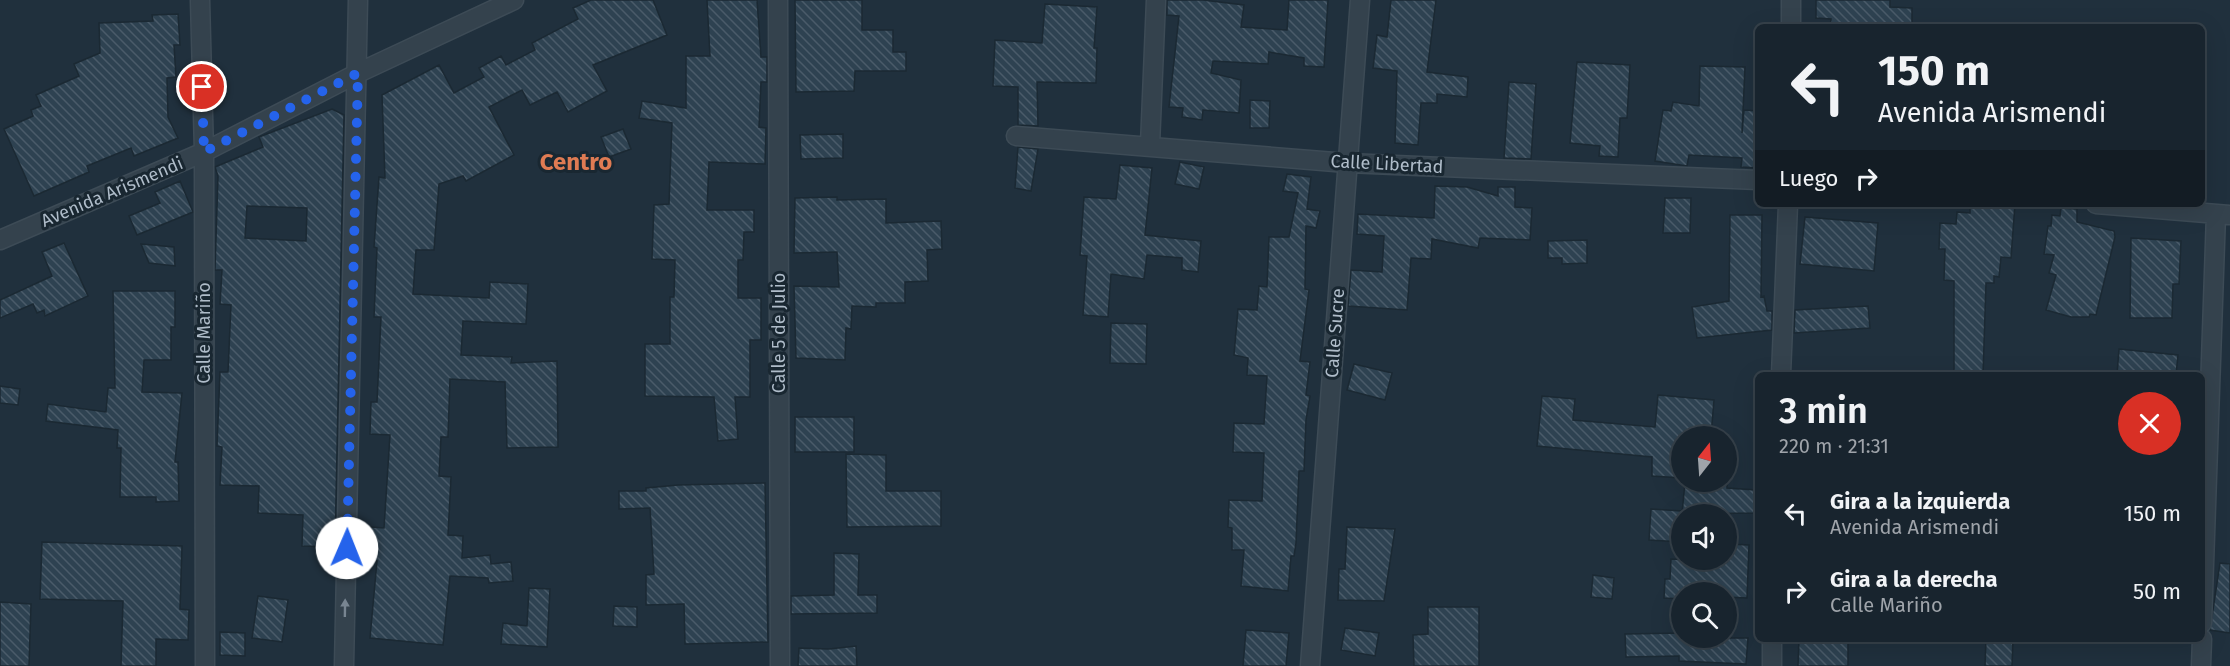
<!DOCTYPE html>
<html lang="es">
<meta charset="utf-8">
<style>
:root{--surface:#18242e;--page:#25303a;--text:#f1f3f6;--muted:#9fa4aa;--line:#36414a}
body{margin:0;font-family:"Fira Sans",sans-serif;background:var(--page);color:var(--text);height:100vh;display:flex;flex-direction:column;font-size:22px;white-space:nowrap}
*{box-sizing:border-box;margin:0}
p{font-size:20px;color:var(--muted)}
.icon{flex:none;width:33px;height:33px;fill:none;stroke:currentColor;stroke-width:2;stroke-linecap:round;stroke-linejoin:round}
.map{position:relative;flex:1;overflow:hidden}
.details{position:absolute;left:1755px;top:372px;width:450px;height:270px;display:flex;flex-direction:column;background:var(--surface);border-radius:9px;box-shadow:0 6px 24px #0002,0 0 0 2px var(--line)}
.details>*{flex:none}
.hud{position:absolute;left:1755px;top:24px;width:450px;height:183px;border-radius:9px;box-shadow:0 6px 24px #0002,0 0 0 2px var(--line);background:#18242e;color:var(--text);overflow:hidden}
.needle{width:39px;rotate:17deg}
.tools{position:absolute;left:1671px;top:426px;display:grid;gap:12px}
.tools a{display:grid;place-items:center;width:66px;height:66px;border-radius:50%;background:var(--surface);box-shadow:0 6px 24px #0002,0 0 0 2px var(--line);font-size:30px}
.pin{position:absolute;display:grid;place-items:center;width:51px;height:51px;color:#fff;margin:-26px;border:3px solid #fff;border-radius:50%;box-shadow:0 2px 6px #0007}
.me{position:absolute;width:66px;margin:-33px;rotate:1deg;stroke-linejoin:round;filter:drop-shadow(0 0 4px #0008)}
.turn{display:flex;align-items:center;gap:21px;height:126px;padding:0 24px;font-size:27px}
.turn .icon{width:78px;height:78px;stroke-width:2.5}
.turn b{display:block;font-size:42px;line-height:51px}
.then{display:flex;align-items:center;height:57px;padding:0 24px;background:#0003;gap:12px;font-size:22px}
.round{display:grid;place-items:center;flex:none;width:63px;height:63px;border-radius:32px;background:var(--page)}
.head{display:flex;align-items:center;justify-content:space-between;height:102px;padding:0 24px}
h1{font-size:36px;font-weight:600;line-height:45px}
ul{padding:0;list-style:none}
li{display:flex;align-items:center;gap:18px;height:78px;padding:0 24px}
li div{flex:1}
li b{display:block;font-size:22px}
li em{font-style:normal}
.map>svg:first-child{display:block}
.building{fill:url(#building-back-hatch);stroke:#1b2933;stroke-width:1.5;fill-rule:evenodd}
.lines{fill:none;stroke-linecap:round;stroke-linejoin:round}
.minor-casing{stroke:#3d4b56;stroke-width:21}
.minor{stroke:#34424d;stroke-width:18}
.oneway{fill:#788591}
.route{stroke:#2563eb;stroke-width:10;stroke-dasharray:0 18}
.labels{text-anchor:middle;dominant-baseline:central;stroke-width:6;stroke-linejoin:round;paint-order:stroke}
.street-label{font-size:18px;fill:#afbcc9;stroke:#192731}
.district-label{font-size:24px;font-weight:bold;fill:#df7b53;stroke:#192731}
</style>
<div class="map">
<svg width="2230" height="666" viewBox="0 0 2230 666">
<defs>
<pattern id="building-back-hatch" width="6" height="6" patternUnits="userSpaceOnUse" patternTransform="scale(1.5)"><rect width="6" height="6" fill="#2e4251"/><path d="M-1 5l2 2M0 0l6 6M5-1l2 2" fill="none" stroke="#4a5b69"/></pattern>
</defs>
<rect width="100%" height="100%" fill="#20303d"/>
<!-- building -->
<path class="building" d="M591,0H653L667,35L593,65L607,91L568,112L557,92L530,105L522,90L489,107L514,155L466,181L463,176L439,184L434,250H416L413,294L489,298L490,282L528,284L526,324L463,321L461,355L512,357L511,363L557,361L558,447L507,448L505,382L450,379L448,437H441L439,476L451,477L448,535L463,536L462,558L490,555L491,564L511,562L513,581L489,583L488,578L450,576L443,645L370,638L377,561L365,560L366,549H358V526L384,528L390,435L370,434L371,402H377L381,317H374L377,248L374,247L379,177L385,178L382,95L439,65L454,93L484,77L479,68L501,56L506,65L535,50L532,43L578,19L573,8Z
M707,0H757L761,57H767V82H761L759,127L766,128L765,164L709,162L707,210H754V232H744L743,260H738V298H761V340H750V397H735L738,439L718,441L714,397L645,396V344H670V297H674L675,260L652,259L654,205L669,204L672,123L639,118L642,101L686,108V56H710Z
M795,0H862V30H893V52H906V71H855L854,91L796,92Z
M1167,0H1203L1244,5L1241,27L1287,30L1289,0H1328L1324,67L1304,66V58L1269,52L1268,64L1213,61L1211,73L1241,80L1239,113L1203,110L1202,120L1182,117L1183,108L1169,107L1179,16L1167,15Z
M1391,0H1436L1427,72L1468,77L1467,97L1437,94V103H1421L1418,145L1395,143L1397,71L1373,68L1377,35L1387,37Z
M1816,0H1890V7L1912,8V27H1830L1831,19L1816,18Z
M1045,4L1097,7L1094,48H1097L1096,83L1037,82L1038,126L1018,125V87L993,86L995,40L1042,43Z
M178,14L180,45H174L176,77L167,78L168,117L178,138L134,156L131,148L87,166L89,172L34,196L4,129L33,116L31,110L41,106L36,95L79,76L74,64L100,53L99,23L153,21L152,15Z
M1577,62L1630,65L1627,118H1620L1618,157L1599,156L1600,146L1570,143Z
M1700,66L1745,67L1742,133L1744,110L1758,111V168L1741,167L1742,158L1689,155L1687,166L1655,161L1663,110L1671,111L1673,102L1699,106Z
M1509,82L1536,84L1531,159L1504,158Z
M1250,100L1270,101L1269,128H1250Z
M332,109L344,115L335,547L302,546L303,515L258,513L259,486L220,485L222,447L217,446L220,372H228L231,305L220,304L222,270H215L218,176L215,167L263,147L259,137ZM247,206L307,208L306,241L245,238Z
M623,129L631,149L609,157L601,137Z
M843,134V158L801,159L800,135Z
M1018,147L1038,149L1031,191L1015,188Z
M1180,162L1204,167L1199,189L1175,184Z
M1120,165L1152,168L1145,235L1201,241L1198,272L1182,270V258L1147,255L1144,279L1111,274L1108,317L1083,315L1087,256L1080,255L1084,197L1116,199Z
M1287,174L1311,177L1307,209L1320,211L1316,228L1306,226L1305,289L1309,290L1300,361L1310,362L1306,395L1310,396L1306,420L1304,471H1299L1296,543L1294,556H1291L1288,591L1241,586L1244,550H1232V528L1228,527L1229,500L1262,501L1264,453L1233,452L1234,423L1264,424L1267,376L1247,375L1248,358L1234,355L1238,309L1257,310L1259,286L1267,287L1269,237H1289L1298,193L1283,191Z
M180,181L193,212L137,235L129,216L160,203L155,192Z
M1435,186L1467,187L1498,196V187H1515V207L1532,208L1530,240L1480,238L1478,248L1432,239L1431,259L1411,258L1407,310L1348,306L1351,270L1382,272L1384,236L1357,234L1358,214L1434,218Z
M837,197V200L886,199V223L941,221L942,249L927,250L928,281L905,282V303H876V307L852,306L851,329L846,328L845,360L796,358L794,286L839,287L837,252L794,253L795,198Z
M1665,198H1691L1690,233H1663Z
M1970,204H2015L2011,258L2001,257L1999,277L1994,276V283H1986L1983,375H1954V281L1944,280L1945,249H1939L1940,223L1956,224L1957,212L1970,213Z
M2061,208L2077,209V222L2114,231L2115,237L2096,315L2090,314L2089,317H2071L2046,310L2056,275L2049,273L2054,255L2044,254L2048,226H2051L2052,215L2060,216Z
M1730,215H1762L1761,297L1764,296L1767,311H1772V330L1697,338L1692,307L1729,301Z
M1805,217L1878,223L1874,271L1800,264Z
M2131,238L2181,241L2179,284H2173L2172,318H2130Z
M1587,240V263L1562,264V258H1548V241Z
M64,243L88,296L45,316L44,310L37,313L33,304L0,318V300L52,276L42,252Z
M141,244L174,247L175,266L149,263Z
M113,291H175V327H171V360H144L142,392L182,393L175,462H178L179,501L156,502V497H120L121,448H117L118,430L46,421L48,404L106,412L108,388H115Z
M1868,306L1870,328L1794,333L1795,310Z
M1111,323L1147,324L1146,364L1110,363Z
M2119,349L2178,355L2176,375H2117Z
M1354,364L1392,373L1385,400L1347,390Z
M0,386L20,389L18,405L0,403Z
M1658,395L1714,400L1711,436H1682V478L1652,476V457L1537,446L1542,396L1575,399L1573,420L1655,427Z
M795,417H854V452H795Z
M846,454L886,455V491H941V526L847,527Z
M1685,482H1727V488L1756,490L1754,513L1682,514Z
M765,483L768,642L685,644L684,604L646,605V575L654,574L650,508L619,509V491H646V488L678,485Z
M1651,509L1682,511V542L1649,540Z
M1347,527L1395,529L1384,601L1338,600L1339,569H1345Z
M42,542L182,546L180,609L189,610L188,640L156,639V666H121L123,601L40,599Z
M1728,544L1749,545L1747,598L1726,597V592H1682V599L1664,598L1665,579H1670L1671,559L1727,562Z
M834,553L859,554L858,595H877V613L791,614V596L834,595Z
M2220,563L2230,564V633L2210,630Z
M1593,575L1614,578L1612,599L1591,597Z
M529,588L550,589L547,647L501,644L503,623L527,626Z
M258,596L288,600L282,642L252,638Z
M0,602L31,604L29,666H0Z
M614,606L637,607V627L613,626Z
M1428,607H1479V666H1414L1413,635L1428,634Z
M1345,628L1379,633L1375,656L1341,650Z
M1246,630L1289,633L1286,666H1243Z
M220,632L245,633V656L220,655Z
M1682,633V638H1748L1746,664L1679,661V656L1626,657L1625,634Z
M1799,639H1848V666H1798Z
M1986,639H2013L2012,666H1985Z
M856,646L857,666H798L799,648L829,649Z"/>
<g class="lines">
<!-- minor casing -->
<g class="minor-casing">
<path id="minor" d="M200,0L204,152L205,666
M778,0L780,666
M1791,27V0
M1016,136L1347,163L1758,180
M1150,145L1156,0
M2096,204L2230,215
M0,240L204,152L358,73L514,0
M1781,375L1788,204
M2202,623L2216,214
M344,666L358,0
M1310,666L1360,0
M1772,666V639
M2201,666L2202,639"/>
</g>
<!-- minor -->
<use href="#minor" class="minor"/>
</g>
<!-- one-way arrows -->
<defs><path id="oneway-solid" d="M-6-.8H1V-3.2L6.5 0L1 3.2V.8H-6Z" transform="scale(1.5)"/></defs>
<use class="oneway" href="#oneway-solid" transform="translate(345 608) rotate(-89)"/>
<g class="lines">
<!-- route -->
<path class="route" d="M202,87L204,152L358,73L347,548"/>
</g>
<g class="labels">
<!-- street labels -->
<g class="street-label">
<text transform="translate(1387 164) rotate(3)">Calle Libertad</text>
<text transform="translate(112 192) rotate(-23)">Avenida Arismendi</text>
<text transform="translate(204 333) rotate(-90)">Calle Mariño</text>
<text transform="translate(779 333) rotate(-90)">Calle 5 de Julio</text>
<text transform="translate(1335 333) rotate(-86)">Calle Sucre</text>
</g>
<!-- district labels -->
<g class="district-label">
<text x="576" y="162">Centro</text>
</g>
</g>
</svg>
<div class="tools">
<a><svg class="needle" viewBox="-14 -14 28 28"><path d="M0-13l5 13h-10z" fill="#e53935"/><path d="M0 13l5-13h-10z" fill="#9fa4aa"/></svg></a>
<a><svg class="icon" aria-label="sound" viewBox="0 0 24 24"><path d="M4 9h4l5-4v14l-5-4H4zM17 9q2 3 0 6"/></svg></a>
<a><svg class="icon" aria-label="search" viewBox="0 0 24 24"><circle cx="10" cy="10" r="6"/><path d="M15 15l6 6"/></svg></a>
</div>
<div class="pin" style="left:202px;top:87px;background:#d93025"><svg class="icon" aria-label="arrive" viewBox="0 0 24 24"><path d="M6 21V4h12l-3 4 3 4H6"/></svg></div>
<svg class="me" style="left:347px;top:548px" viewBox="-20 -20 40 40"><circle r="19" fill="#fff"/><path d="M0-13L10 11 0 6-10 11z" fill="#2563eb"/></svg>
<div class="hud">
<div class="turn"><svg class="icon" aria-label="left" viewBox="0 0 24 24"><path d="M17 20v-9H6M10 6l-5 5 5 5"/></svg><div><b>150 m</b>Avenida Arismendi</div></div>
<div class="then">Luego<svg class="icon" aria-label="right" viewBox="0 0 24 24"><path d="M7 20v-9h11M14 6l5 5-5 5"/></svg></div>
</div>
<section class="details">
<div class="head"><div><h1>3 min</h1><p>220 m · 21:31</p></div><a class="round" style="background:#d93025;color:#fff"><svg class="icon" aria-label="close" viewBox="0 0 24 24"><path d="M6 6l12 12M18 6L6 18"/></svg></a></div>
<ul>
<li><svg class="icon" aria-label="left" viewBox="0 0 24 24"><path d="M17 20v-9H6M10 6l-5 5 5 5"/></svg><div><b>Gira a la izquierda</b><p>Avenida Arismendi</p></div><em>150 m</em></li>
<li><svg class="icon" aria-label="right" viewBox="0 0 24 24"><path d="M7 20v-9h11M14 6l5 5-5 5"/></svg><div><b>Gira a la derecha</b><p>Calle Mariño</p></div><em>50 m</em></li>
</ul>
</section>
</div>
